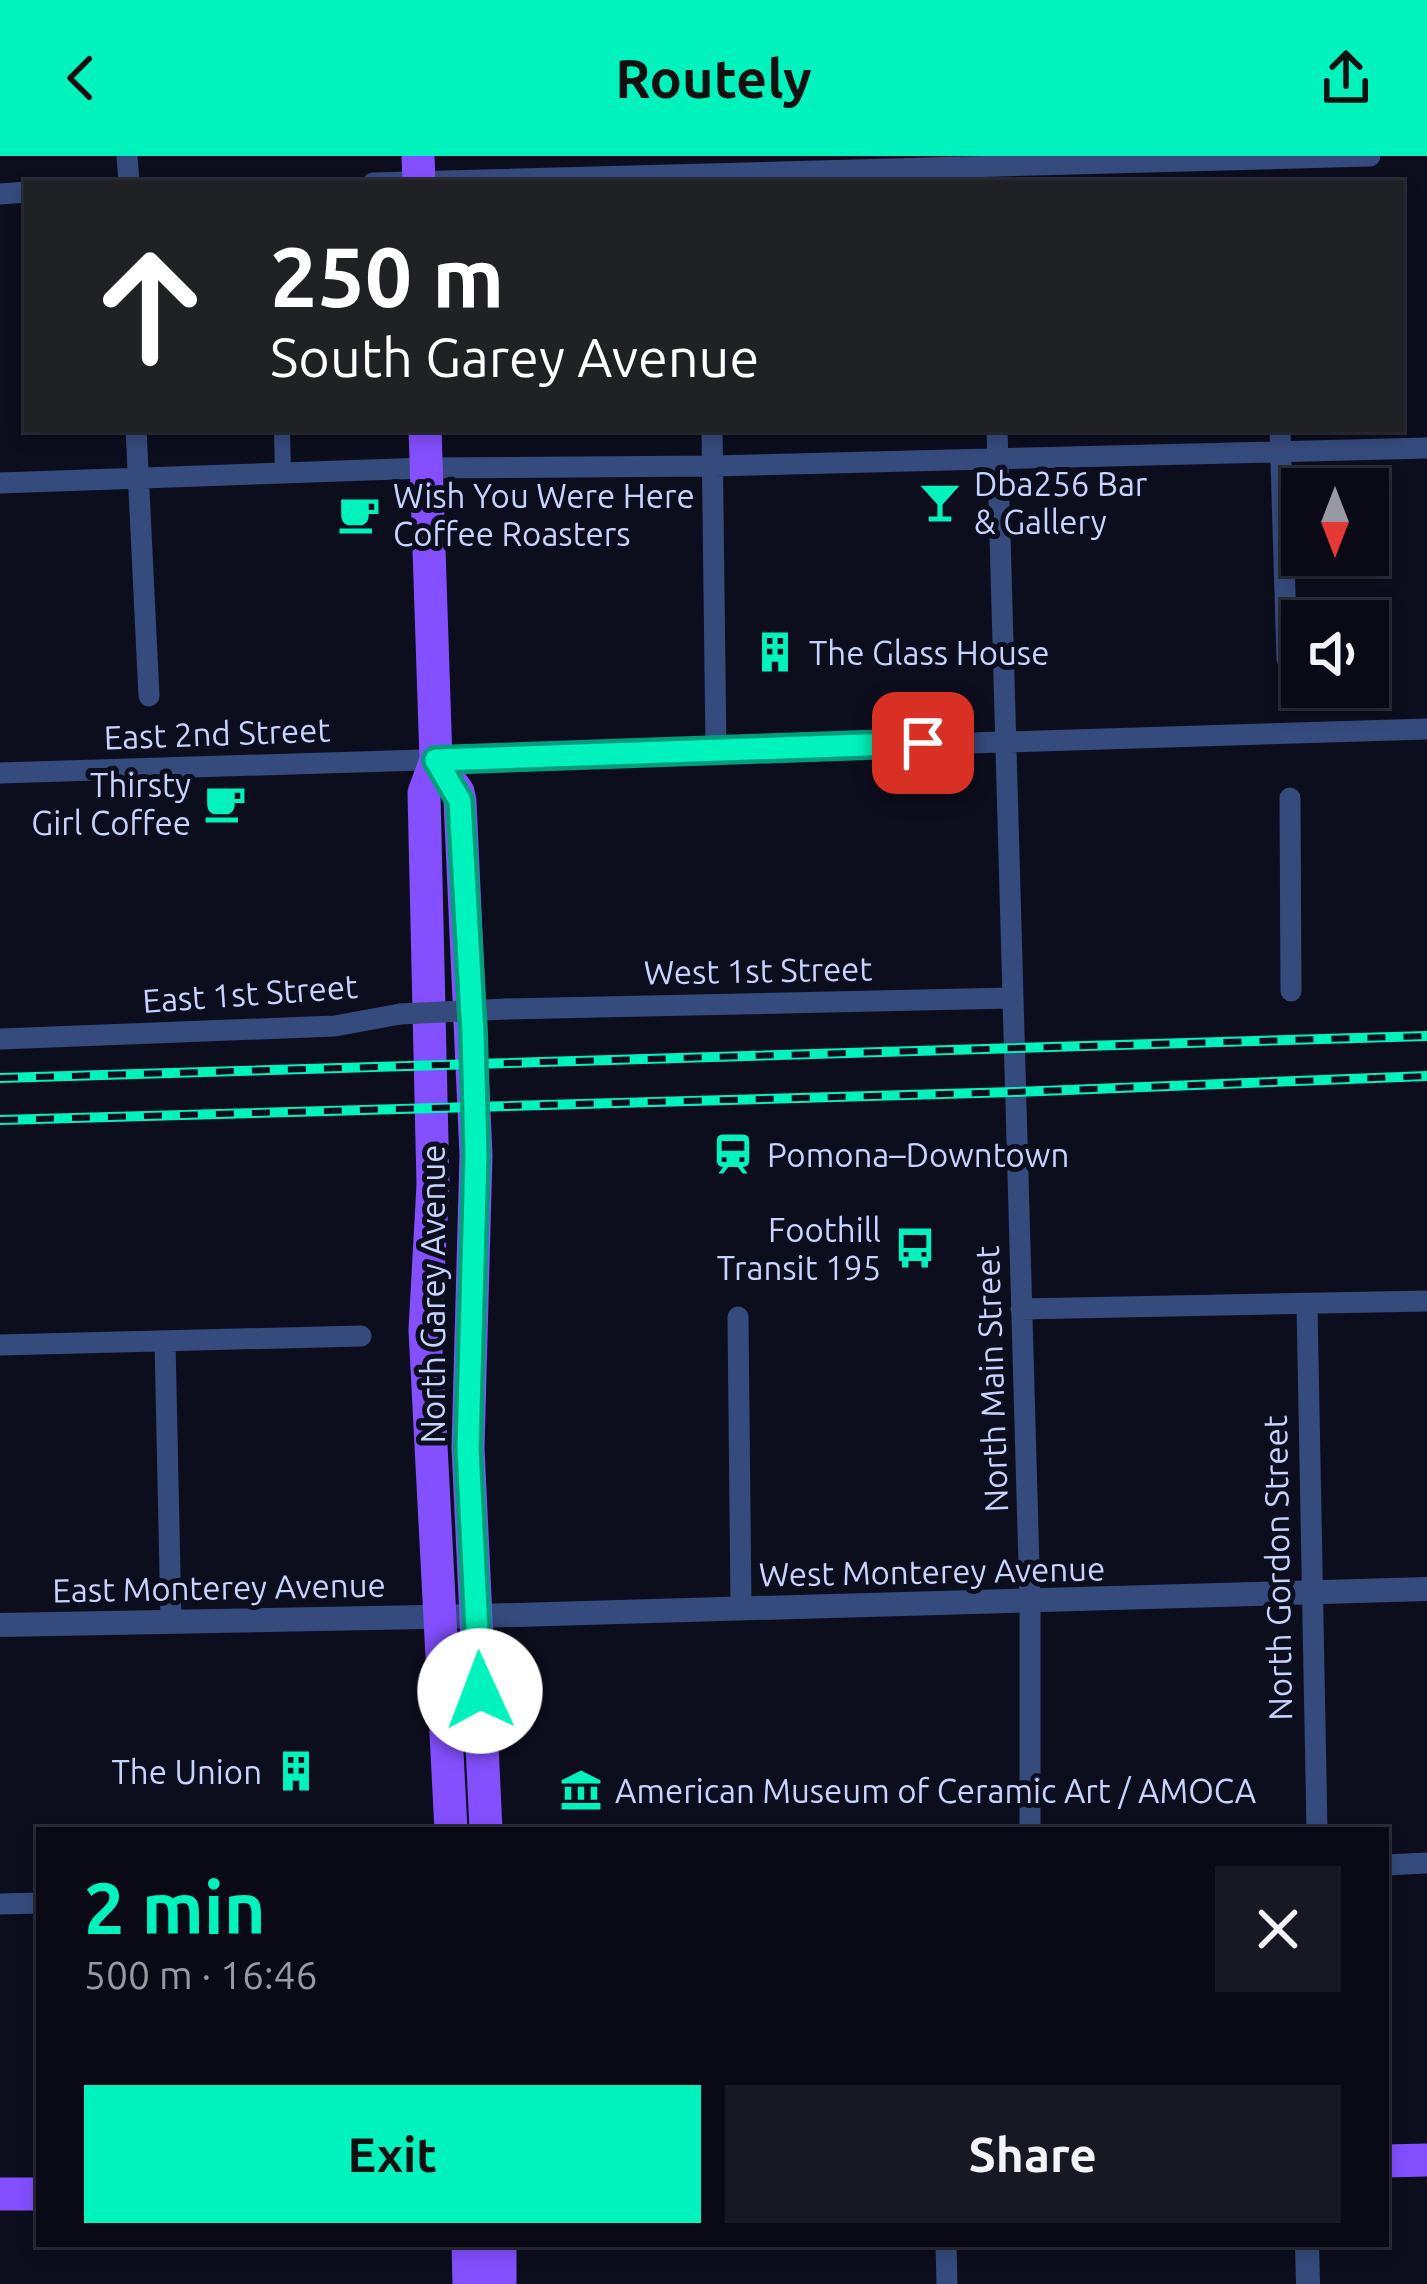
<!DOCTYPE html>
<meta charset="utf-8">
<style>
:root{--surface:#090a16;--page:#171823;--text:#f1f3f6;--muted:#999aa1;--line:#292b35;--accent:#00f3bc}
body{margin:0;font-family:Ubuntu,sans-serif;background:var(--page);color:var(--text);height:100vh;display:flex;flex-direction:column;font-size:45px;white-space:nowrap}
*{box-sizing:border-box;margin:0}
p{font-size:39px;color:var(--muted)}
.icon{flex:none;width:66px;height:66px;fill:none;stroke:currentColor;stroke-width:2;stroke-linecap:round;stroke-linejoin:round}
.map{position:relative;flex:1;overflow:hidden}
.side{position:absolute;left:36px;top:1671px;width:1353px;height:420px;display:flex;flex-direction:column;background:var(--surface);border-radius:0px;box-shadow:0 6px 18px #0003,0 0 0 3px var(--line)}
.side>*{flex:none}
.guide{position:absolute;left:24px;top:24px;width:1380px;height:252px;border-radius:0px;box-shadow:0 6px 18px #0003,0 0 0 3px var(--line);background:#202124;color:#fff;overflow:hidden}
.needle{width:78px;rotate:180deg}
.tools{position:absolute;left:1281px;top:312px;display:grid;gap:24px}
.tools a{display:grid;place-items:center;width:108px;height:108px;border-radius:0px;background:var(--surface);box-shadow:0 6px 18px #0003,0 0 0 3px var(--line);font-size:60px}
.pin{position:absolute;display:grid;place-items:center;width:102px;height:102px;color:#fff;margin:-51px;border-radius:24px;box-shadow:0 6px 18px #0006}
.me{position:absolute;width:132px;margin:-66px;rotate:358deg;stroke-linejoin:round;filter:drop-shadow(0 0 9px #0008)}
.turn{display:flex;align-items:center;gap:42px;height:252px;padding:0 48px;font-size:54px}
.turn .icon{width:156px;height:156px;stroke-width:2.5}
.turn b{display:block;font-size:84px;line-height:102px}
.round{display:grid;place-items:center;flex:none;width:126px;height:126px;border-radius:0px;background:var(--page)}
.headline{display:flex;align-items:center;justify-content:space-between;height:204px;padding:0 48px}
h1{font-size:72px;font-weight:700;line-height:90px;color:var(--accent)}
.cta{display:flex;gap:24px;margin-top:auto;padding:24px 48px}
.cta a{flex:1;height:138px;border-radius:0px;background:var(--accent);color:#111;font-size:48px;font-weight:700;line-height:138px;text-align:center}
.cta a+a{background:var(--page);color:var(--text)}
header{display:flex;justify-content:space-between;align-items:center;height:156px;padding:0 48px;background:var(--accent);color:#111;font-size:54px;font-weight:700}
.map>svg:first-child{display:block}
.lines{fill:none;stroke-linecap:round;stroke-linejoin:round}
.pedestrian{stroke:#364b7d;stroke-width:16}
.minor{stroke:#364b7d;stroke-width:21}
.tertiary{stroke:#364b7d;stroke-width:24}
.primary{stroke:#844fff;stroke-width:33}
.rail-casing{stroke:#00f3bc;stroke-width:10}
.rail{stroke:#0c0e1e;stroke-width:6;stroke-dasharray:18;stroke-linecap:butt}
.minor-bridge{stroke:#364b7d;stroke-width:21}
.route-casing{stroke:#009e7a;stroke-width:30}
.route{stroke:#00f3bc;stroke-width:21}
.labels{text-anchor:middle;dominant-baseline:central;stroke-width:10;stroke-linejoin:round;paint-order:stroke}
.poi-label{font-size:33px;fill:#c8d4ff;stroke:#0c0e1e;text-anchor:start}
.street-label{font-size:33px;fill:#c8d4ff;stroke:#0c0e1e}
</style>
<header><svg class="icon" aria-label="back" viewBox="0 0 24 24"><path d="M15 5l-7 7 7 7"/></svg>Routely<svg class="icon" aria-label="share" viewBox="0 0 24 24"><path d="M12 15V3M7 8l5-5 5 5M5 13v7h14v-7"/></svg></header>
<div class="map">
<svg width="1427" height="2128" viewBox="0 0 1427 2128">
<rect width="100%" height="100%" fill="#0c0e1e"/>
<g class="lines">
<!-- pedestrian -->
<path class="pedestrian" d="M282,273L283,318"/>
<!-- minor -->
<path class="minor" d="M127,0L129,27
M373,27L1370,0
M0,38L27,36
M136,273L149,540
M712,273L716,595
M997,273L1030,1446V1674
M1280,273L1287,503
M0,327L426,312L713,310L1427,292
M0,617L1427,573
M1290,642L1291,835
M506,853L1011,842
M0,883L335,870L400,858
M1307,1149L1317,1674
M1021,1153L1427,1145
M738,1161L741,1452
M165,1186L171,1464
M0,1189L361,1180
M1386,1709L1427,1707
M0,1748L39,1747
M946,2088L947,2128"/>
<!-- tertiary -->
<path class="tertiary" d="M0,1469L478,1460L1427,1433
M1307,2088L1308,2128"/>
<!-- primary -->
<path class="primary" d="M418,0L419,27
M425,273L436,604L458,636L460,645L476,999L468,1292L486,1674
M436,604L424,637L433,1029L425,1174L451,1674
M1386,2005L1427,2004
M0,2038H39
M468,2088L469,2128
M500,2088V2128"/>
<!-- rail casing -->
<g class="rail-casing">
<path id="rail" d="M0,922L1427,880
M0,964L1014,936L1427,920"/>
</g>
<!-- rail -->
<use href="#rail" class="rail"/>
<!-- minor-bridge -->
<path class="minor-bridge" d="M400,858L506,853"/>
</g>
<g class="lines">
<!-- route casing -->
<g class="route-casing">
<path id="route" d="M480,1535L468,1292L476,999L473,877L460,645L436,604L923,587"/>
</g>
<!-- route -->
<use href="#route" class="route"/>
</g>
<!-- icons -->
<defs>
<g id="bar-bare" transform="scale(3.24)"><path d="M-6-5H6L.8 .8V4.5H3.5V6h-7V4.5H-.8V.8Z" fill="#00f3bc" stroke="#0c0e1e" stroke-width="2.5" paint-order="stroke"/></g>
<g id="cafe-bare" transform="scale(3.24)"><path d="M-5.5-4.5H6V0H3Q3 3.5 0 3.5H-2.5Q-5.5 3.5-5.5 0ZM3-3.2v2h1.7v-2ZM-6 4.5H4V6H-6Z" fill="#00f3bc" stroke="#0c0e1e" stroke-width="2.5" paint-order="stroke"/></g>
<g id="building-bare" transform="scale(3.24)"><path d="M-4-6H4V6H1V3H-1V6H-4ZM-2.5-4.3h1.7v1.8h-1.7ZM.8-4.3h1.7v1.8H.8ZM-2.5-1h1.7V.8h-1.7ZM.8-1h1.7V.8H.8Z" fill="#00f3bc" stroke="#0c0e1e" stroke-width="2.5" paint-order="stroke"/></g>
<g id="station-bare" transform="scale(3.24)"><path d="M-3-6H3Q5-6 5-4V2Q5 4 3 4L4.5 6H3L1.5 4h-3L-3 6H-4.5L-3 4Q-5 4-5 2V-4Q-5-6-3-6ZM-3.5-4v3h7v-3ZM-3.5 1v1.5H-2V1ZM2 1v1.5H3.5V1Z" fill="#00f3bc" stroke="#0c0e1e" stroke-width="2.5" paint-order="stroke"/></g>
<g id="bus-bare" transform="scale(3.24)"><path d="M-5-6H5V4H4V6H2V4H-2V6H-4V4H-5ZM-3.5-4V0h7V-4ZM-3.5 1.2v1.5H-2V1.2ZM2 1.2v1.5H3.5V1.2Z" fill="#00f3bc" stroke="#0c0e1e" stroke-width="2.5" paint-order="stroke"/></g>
<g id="museum-bare" transform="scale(3.24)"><path d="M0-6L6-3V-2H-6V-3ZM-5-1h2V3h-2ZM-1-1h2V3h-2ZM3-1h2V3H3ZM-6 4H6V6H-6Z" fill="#00f3bc" stroke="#0c0e1e" stroke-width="2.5" paint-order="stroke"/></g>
</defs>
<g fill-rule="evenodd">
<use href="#bar-bare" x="940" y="346"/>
<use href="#cafe-bare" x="359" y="358"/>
<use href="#building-bare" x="775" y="496"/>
<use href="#cafe-bare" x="225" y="647"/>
<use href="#station-bare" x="733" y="998"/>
<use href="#bus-bare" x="915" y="1092"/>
<use href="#building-bare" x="296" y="1615"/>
<use href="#museum-bare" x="581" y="1634"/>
</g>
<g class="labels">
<!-- poi labels -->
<g class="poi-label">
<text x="974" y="327">Dba256 Bar<tspan x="974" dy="38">&amp; Gallery</tspan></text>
<text x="393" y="339">Wish You Were Here<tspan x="393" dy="38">Coffee Roasters</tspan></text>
<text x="809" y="496">The Glass House</text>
<text x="191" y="628" text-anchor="end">Thirsty<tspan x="191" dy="38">Girl Coffee</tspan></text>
<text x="767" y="998">Pomona–Downtown</text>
<text x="881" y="1073" text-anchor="end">Foothill<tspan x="881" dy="38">Transit 195</tspan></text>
<text x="262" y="1615" text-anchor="end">The Union</text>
<text x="615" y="1634">American Museum of Ceramic Art / AMOCA</text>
</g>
<!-- street labels -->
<g class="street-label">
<text transform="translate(217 577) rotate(-2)">East 2nd Street</text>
<text transform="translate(758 814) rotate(-1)">West 1st Street</text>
<text transform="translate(250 837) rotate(-4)">East 1st Street</text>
<text transform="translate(432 1138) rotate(-90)">North Garey Avenue</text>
<text transform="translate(991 1223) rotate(-92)">North Main Street</text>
<text transform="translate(1277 1412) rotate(-91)">North Gordon Street</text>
<text transform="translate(932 1415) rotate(-1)">West Monterey Avenue</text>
<text transform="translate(219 1431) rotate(-1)">East Monterey Avenue</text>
</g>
</g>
</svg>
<div class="tools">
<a><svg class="needle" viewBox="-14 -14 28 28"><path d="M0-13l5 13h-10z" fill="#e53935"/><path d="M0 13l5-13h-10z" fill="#999aa1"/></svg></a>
<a><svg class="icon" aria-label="sound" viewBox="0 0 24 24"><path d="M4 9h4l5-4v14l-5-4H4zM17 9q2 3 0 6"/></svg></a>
</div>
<div class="pin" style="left:923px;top:587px;background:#d93025"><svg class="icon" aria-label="arrive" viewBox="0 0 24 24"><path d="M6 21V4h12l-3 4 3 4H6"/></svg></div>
<svg class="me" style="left:480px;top:1535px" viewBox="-20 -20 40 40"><circle r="19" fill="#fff"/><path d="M0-13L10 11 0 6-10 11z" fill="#00f3bc"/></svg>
<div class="guide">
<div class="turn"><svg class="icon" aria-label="ahead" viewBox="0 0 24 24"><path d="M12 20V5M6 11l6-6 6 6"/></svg><div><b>250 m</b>South Garey Avenue</div></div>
</div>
<section class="side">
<div class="headline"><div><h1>2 min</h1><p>500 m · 16:46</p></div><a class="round"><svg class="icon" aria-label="close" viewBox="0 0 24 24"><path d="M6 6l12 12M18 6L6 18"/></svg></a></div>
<div class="cta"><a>Exit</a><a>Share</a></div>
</section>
</div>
